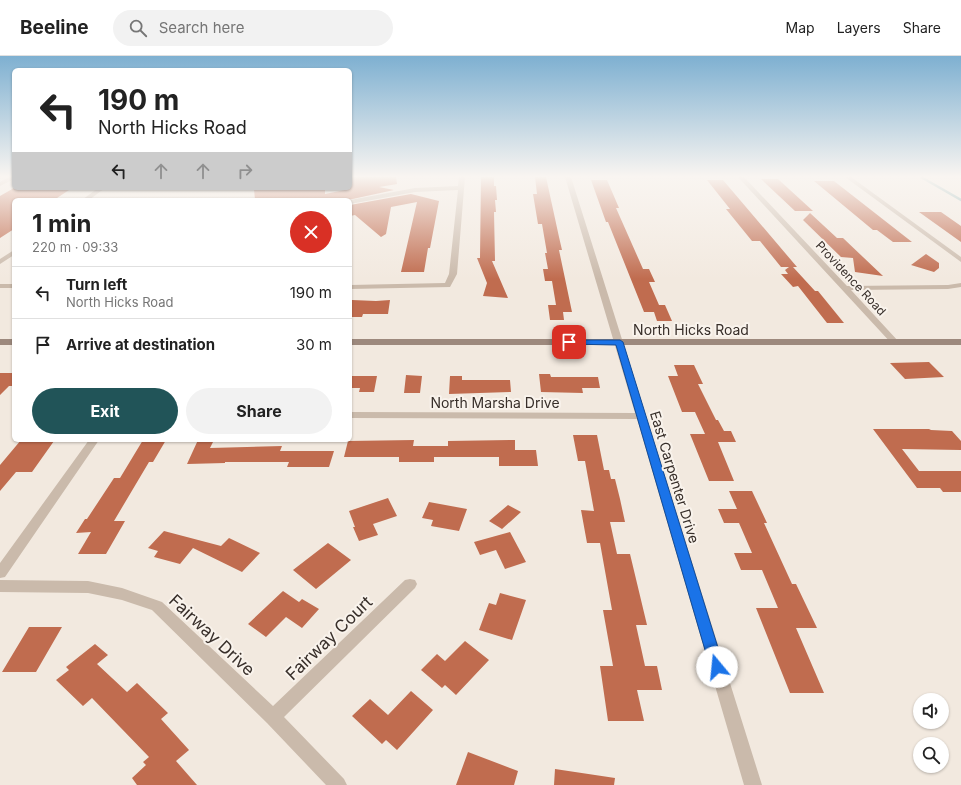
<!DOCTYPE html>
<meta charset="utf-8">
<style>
:root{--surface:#fff;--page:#f2f2f2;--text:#222;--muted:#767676;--line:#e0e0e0;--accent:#215458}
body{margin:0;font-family:Inter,sans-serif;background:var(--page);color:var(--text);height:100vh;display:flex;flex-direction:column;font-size:15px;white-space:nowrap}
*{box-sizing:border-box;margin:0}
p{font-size:13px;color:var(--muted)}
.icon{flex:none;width:22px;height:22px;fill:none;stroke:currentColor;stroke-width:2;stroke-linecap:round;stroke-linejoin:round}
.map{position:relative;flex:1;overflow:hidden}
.details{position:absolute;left:12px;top:142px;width:340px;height:244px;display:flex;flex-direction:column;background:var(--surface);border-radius:6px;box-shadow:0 1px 3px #0004}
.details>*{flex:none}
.banner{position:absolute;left:12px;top:12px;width:340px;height:122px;border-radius:6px;box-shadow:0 1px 3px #0004;background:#fff;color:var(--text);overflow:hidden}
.fabs{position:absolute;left:913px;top:637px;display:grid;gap:8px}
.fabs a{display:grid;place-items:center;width:36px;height:36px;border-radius:50%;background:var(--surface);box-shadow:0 1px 3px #0004;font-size:20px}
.pin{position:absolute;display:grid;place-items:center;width:34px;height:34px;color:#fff;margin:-17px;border-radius:8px;box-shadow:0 2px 6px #0006}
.me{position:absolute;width:44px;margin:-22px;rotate:343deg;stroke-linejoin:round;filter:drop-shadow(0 0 3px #0008)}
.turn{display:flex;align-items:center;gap:14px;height:84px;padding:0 20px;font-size:18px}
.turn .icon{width:52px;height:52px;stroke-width:2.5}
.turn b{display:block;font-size:28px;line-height:34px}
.lanes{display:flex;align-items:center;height:38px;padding:0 20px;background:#0003;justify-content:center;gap:20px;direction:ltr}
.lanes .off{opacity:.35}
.round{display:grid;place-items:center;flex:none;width:42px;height:42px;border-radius:21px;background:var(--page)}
.overview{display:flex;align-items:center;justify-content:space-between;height:68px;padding:0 20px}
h1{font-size:24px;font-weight:700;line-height:30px}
.action{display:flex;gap:8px;margin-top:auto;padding:8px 20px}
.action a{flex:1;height:46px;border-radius:24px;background:var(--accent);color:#fff;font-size:16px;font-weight:700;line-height:46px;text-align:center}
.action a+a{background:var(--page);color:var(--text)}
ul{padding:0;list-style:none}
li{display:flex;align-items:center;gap:12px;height:52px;padding:0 20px;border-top:1px solid var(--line)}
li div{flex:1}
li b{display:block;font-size:15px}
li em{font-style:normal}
header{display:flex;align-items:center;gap:24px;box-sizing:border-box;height:56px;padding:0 20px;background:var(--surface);border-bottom:1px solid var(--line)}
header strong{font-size:19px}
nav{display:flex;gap:22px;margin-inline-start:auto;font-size:14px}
.search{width:280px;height:36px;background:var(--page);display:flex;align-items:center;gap:10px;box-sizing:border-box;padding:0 14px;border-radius:22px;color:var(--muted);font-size:15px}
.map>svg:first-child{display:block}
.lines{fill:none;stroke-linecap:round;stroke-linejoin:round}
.stream{stroke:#7fabae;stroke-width:2.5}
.building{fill:#c06c4f}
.street{fill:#cabaab;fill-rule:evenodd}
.secondary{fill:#9d897d;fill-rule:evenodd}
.route{fill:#1a73e8;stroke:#114b97}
.labels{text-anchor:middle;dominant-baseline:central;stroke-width:4;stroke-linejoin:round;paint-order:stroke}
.far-street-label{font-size:12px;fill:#382f2a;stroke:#f9f3ec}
.street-label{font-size:14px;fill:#382f2a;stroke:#f9f3ec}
.near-street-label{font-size:17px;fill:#382f2a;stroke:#f9f3ec}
</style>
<header>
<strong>Beeline</strong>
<div class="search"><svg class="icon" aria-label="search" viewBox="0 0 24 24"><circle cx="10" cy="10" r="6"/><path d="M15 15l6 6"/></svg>Search here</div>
<nav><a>Map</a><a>Layers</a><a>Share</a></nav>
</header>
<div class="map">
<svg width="961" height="729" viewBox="0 0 961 729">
<rect width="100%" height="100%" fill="#f2e9df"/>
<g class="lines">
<!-- stream -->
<path class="stream" d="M921,121L961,144"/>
</g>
<!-- building -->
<path class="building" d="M350,121H396L397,128L379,131L394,134L348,144H255L254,133L261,132H325V138L350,133Z
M481,121H494V130H496L497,144H495L496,156H494L495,205H492L508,242L483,240L487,227L477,202H480Z
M535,121H546L559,181L562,194H559L572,256H563L564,264H550L548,249H556L552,225H545L543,213H548L545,197H547L542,168H538L533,138H537Z
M761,123H778L813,155H795Z
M591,124H607L619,152H616L643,213H649L655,226H649L659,249H665L672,265H657L654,256H644L608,166H606Z
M707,124H723L797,211H793L815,235H818L844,267H827L798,230L793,231L781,218H788L785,214L789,211H781L760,185H752L726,153H730Z
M814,125H834L912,186H893L877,174H873Z
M14,132H72L54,144H14V173L0,182V140Z
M411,138L439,145L430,192H428L424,216H401L417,146L391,151L386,178L381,181L355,159L350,160V149Z
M919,156H941L961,170V186Z
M810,157L837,182H843L883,220L855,216L853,202L841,201L803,164Z
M926,198L939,207V212L934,216L911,209Z
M352,244L376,245L390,244L388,258H363L362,261H350V251Z
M929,306L944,321L905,323L890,307Z
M674,309H694L703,328H698L716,364H718L724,375H731L736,386H718L734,425H709L690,378H705L695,356H682L668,320H678Z
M0,317H14V330H9L0,339Z
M539,318H550L551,321H598L600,332H582L583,337L541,336Z
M406,319L422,320L420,337H404Z
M350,320H377L374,336H359L360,332H350Z
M450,320H462V324H510L511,336L449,338Z
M873,373H929L931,374L952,375L961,385V394L902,393L919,415H961V436H943L940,432H917Z
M573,379H597L604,414H609L611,423H615L620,443L625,466H610L617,498H630L647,569H636L645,610H657L662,634H637L644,665H608L600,610H613L603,554H612L600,487H587L581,454L594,455L585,405H578Z
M21,384L54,385L32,416H16L0,435V409Z
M143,384H166L153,406H149L114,465H125L106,498H78L91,476L76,477L85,463H87L114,422H120Z
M198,384H214L210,392L282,390L280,395H334L329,411H287L289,406H225V407L187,408Z
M414,384L413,390H448V385L515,384V394H536L538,410H499V401H434V406H399V401H344L348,385Z
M729,435H752L767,467H764L792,528H796L817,572H796L824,637H790L756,552H778L762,514H741L734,497H752L739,467H724L718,453H737Z
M388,442L397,460L373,468L378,479L359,485L353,471H355L349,455Z
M429,446L467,453L459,475L431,470L433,464L422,462Z
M508,449L521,456L502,473L489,465Z
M164,475L221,490L229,482L260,497L242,516L193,492L180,508L154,501L158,495L148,492Z
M510,476L526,506L505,513L496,494L480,499L474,486Z
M328,487L351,504L316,533L293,514Z
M283,535L299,546L302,543L319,553L302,572L286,561L266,581L248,568Z
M500,537L526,544L512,584L479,574L489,547L496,549Z
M29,571H62L36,616H2Z
M465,585L489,604L456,639L445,629L442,632L421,614L437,598L445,605Z
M95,588L108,599L97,608L127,636L137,627L168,657L161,663L189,694L176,705L197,729H137L132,722L146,709L143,706L149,701L92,642L83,650L56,624L69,614L66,611Z
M411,635L433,654L397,694L386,684L382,688L352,660L370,643L388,659Z
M468,696L518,715L514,729H456Z
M555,713L615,722L614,729H554Z"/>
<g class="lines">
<!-- street -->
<path class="street" d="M9,121H14V123L0,130V126Z
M459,121H465L457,218L450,231L350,233V229L445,227L449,218L458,134L415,136L350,148V144L415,132L458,130Z
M565,121H571L762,729H744L637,363L350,362V356L635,357Z
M738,121H744L847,230L948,229L961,227V231L948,233L851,234L899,286L898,288H892Z
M845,121H851L961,201V206Z
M98,132H105L89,144H82Z
M14,194V199L0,208V203Z
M0,228H14V232H0Z
M89,384H99L5,521L0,522V507Z
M410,523L415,524L417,528L415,532L284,661L344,723L347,729H326L267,667L152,554L122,544L88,537L0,536V524L88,525L122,532L162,546L273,650L405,524Z"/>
<!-- secondary -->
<path class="secondary" d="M0,283H14V289H0Z
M350,283H961V289H350Z"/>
</g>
<!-- sky -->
<linearGradient id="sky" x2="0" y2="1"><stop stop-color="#7eb0d1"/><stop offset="0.54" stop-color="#f9f5f1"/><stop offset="1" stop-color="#f9f5f1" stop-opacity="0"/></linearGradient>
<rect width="961" height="223" fill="url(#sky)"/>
<!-- route -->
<path class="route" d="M569,284H620L623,286L724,611L722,615L717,617L712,615L710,611L616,289L566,288V285Z"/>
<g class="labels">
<!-- far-street labels -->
<g class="far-street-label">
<text transform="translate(851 222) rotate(47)">Providence Road</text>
</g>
<!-- street labels -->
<g class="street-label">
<text x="691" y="273">North Hicks Road</text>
<text x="495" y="346">North Marsha Drive</text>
<text transform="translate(675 421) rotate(73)">East Carpenter Drive</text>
</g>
<!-- near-street labels -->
<g class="near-street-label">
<text transform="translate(212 579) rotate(43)">Fairway Drive</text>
<text transform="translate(329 582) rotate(-44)">Fairway Court</text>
</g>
</g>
</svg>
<div class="fabs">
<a><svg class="icon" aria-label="sound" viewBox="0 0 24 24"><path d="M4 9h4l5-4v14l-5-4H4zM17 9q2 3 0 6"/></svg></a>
<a><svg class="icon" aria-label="search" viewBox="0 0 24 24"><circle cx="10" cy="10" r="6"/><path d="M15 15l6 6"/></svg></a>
</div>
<div class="pin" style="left:569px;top:286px;background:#d93025"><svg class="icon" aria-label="arrive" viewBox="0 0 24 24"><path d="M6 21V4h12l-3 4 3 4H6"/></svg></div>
<svg class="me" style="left:717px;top:611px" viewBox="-20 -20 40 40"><circle r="19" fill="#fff"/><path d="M0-13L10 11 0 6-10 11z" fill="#1a73e8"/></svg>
<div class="banner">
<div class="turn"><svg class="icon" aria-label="left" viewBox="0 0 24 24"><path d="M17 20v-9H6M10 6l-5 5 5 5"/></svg><div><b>190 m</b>North Hicks Road</div></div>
<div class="lanes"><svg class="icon" aria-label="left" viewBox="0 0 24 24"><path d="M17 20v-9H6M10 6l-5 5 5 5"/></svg><svg class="icon off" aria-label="ahead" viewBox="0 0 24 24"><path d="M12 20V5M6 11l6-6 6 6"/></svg><svg class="icon off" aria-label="ahead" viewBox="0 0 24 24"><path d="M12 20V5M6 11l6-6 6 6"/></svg><svg class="icon off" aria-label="right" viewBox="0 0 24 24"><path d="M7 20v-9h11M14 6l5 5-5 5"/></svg></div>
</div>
<section class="details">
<div class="overview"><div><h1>1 min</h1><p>220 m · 09:33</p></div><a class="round" style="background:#d93025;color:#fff"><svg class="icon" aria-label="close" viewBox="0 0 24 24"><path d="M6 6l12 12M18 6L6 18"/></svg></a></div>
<ul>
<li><svg class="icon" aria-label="left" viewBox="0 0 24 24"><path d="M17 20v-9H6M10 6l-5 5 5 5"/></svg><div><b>Turn left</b><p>North Hicks Road</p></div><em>190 m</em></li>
<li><svg class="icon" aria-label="arrive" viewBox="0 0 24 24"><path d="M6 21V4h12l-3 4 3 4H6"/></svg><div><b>Arrive at destination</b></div><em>30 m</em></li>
</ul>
<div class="action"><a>Exit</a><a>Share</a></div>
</section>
</div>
